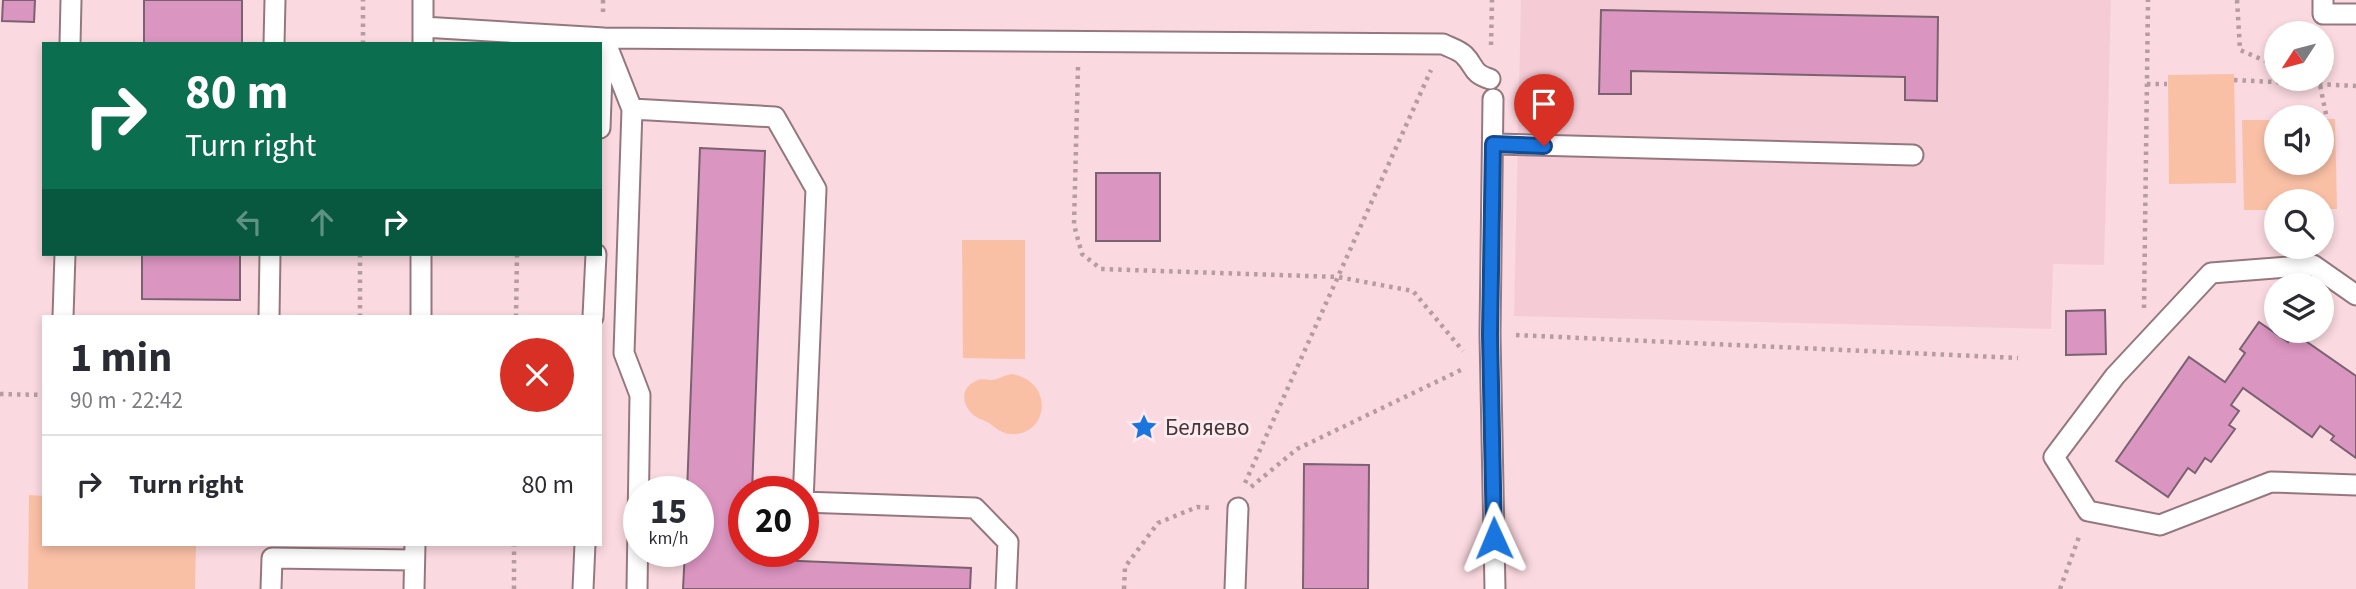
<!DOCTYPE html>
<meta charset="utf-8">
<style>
:root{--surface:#fff;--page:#f2f2f3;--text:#2b2b33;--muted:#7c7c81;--line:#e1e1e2}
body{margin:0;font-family:"Source Sans 3",sans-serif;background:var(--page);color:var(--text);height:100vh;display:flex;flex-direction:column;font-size:26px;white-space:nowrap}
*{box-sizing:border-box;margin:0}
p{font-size:23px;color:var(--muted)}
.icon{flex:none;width:38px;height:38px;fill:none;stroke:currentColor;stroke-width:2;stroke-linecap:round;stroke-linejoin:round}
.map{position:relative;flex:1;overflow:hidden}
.sheet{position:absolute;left:42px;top:315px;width:560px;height:231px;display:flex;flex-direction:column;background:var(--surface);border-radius:0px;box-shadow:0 4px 10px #0003}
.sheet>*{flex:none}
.hud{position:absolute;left:42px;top:42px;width:560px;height:214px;border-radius:0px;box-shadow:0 4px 10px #0003;background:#0b6e4f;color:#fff;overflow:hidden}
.needle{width:46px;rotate:234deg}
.buttons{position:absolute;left:2264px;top:21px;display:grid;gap:14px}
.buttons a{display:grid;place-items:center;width:70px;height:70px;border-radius:50%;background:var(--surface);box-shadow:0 4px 10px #0003;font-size:35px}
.speed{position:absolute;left:623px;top:476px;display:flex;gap:14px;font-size:35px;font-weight:700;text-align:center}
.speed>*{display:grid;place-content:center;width:91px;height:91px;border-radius:50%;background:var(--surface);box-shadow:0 4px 10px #0003;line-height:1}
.speed small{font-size:18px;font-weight:400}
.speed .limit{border:10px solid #d22;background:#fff;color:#111}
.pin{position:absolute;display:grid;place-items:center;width:60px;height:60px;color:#fff;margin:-72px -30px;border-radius:50% 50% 50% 0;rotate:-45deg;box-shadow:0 0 7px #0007}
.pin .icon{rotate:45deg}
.me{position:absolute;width:77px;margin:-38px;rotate:359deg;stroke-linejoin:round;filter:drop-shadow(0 0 5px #0008)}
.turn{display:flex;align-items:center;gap:24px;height:147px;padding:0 28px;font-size:32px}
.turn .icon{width:91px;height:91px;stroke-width:2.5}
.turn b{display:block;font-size:49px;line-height:60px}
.lanes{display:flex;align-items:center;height:66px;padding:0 28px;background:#0003;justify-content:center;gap:35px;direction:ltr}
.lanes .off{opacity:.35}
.round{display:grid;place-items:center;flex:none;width:74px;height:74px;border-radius:37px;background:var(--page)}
.overview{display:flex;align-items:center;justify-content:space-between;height:119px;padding:0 28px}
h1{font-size:42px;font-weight:700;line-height:52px}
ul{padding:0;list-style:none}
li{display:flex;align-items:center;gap:21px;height:98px;padding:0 28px;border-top:2px solid var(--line)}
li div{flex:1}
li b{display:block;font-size:26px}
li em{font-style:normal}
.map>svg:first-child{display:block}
.built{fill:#f5ccd5}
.green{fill:#fac0a6}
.building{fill:#db95c1;stroke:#7b6271;stroke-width:2}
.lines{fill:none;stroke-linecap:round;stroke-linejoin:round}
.service-casing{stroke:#95787f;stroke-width:23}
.path{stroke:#b69ca2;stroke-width:4.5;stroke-dasharray:3.5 5;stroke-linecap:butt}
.service{stroke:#fff;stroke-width:19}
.route-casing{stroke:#114c91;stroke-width:18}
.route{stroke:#1a75df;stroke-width:12}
.labels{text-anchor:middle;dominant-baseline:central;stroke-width:6;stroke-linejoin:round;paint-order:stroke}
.poi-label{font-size:23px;fill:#44373a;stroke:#feeaee;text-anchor:start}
</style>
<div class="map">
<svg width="2356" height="589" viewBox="0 0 2356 589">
<rect width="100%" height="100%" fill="#fad9e0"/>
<!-- built -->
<path class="built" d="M1521,0H2111L2104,265L2053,264L2051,329L1514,316Z"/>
<!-- green -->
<path class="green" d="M2234,74L2236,183L2169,184L2168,75Z
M2322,119H2335L2337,209H2322V201H2277V210H2244L2242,120H2277V163H2322Z
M962,240H1025V359L963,358Z
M1012,374C1056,382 1048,437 1010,434C998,433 992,423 983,420C965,415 955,390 976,381C982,378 985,380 992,380C997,380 1005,375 1012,374Z
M29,495L44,496V544H196L195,589H28Z"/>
<!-- building -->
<path class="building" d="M3,0H35L34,22L2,21Z
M144,0H242V44H144Z
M1601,10L1938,17L1937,101L1905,100V77L1631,71V94H1599Z
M700,148L765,151L752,492H744V551H750V559L971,568L970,589H683L685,551H698V492H687Z
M1096,173H1160V241H1096Z
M142,254H240V300L142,299Z
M2105,310L2106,354L2066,355V311Z
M2259,322L2288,342L2294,333L2356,376V458L2331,440L2334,436L2320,426L2312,437L2243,388L2231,405L2239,411L2229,425L2235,429L2211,462L2205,458L2195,473L2188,468L2168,497L2116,461L2189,357L2225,382L2245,353L2240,349Z
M1304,464L1369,465L1368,589H1303Z"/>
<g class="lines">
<!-- service casing -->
<g class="service-casing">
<path id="service" d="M2323,0V14H2356
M423,27L604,38L1443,44C1449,47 1459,50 1464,55C1476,67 1471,73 1490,79
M604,38L632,109L775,117L816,189L803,502L975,508L1008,542L1006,589
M70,44L71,0
M274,44L275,0
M423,44V0
M1493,99L1490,334L1495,589
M632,109L624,353L640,395L637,589
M600,128L603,46
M1493,144L1913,155
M2356,295L2313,265L2211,273L2115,376L2054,457L2088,511L2160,525L2271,482L2356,485
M63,317L65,254
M269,317L270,254
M421,317V254
M593,317L596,254
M271,589L272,558L414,560
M414,589L415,544
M583,589L585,544
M1235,589L1238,508"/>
</g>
<!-- path -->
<path class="path" d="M603,0V13
M2237,0L2240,50L2277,66
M363,44V0
M1491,45L1492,0
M1078,67L1074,225L1082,254L1101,269L1338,277L1413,291L1463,351
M2305,79L2320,85L2327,119
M2234,80L2356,86
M2147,84H2167
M2144,308L2148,0
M360,317V254
M516,317L517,254
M1516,335L2018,358
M0,394L44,395
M1245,483L1431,70
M1251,487L1297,449L1465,368
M514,589V544
M1124,589L1125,567L1158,523L1197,507L1213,508
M2060,589L2080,534"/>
<!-- service -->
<use href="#service" class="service"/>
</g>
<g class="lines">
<!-- route casing -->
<g class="route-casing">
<path id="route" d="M1494,538L1490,334L1493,144L1544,146"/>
</g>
<!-- route -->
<use href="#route" class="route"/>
</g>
<!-- icons -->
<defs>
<g id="sight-bare" transform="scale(2.1)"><path d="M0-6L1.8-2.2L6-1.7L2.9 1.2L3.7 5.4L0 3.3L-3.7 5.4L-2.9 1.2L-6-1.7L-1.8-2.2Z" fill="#1a75df" stroke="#feeaee" stroke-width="2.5" paint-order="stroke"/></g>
</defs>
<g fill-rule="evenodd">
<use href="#sight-bare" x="1144" y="427"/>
</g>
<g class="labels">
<!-- poi labels -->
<g class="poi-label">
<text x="1165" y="427">Беляево</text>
</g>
</g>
</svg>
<div class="buttons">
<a><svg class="needle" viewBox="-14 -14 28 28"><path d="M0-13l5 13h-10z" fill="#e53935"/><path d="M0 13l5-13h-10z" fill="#7c7c81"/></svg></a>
<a><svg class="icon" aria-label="sound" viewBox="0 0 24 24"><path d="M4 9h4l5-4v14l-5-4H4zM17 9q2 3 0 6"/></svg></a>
<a><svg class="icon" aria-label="search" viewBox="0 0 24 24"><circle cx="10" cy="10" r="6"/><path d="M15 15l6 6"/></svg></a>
<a><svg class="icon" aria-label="layers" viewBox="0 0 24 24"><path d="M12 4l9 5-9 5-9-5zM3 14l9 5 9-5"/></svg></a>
</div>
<div class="speed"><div>15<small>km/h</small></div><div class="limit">20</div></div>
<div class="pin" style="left:1544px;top:146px;background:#d93025"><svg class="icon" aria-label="arrive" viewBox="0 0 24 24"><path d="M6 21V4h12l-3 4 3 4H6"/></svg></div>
<svg class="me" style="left:1494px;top:538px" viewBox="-20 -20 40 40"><path d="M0-17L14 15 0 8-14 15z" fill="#1a75df" stroke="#fff" stroke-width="4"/></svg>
<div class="hud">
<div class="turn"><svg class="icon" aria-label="right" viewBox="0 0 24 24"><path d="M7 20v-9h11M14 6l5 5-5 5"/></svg><div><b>80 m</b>Turn right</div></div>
<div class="lanes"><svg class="icon off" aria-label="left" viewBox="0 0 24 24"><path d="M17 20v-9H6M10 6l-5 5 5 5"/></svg><svg class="icon off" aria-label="ahead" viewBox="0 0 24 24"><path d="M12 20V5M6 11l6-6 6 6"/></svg><svg class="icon" aria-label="right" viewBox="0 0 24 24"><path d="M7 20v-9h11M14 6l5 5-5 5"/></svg></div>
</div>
<section class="sheet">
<div class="overview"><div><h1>1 min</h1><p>90 m · 22:42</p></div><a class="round" style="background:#d93025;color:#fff"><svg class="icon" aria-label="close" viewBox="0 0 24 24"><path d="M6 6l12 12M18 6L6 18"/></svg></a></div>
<ul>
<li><svg class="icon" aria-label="right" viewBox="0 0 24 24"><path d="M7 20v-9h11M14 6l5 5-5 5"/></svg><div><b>Turn right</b></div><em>80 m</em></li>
</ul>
</section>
</div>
